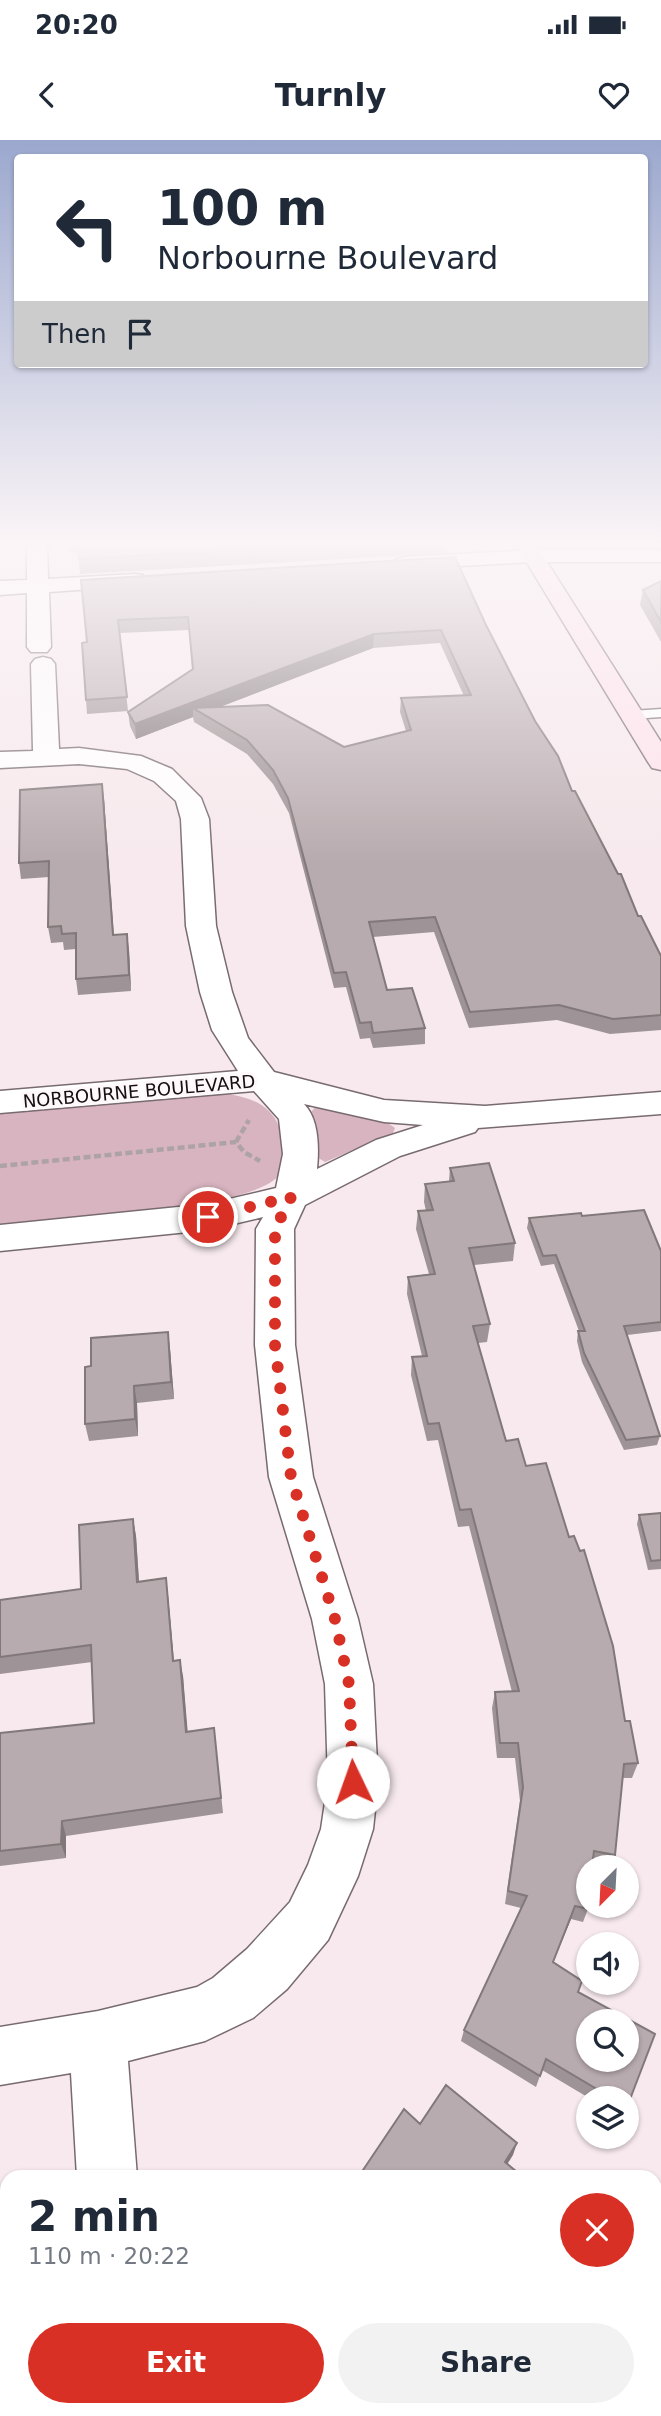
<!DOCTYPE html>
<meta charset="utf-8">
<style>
:root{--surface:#fff;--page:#f2f2f3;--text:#1f2937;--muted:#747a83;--accent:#d93025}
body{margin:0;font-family:"DejaVu Sans",sans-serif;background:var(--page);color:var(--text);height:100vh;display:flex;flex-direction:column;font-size:26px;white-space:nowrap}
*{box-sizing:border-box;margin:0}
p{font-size:23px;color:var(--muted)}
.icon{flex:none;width:38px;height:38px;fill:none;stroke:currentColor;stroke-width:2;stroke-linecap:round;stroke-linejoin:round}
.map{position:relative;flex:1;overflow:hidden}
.sheet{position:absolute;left:0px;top:2030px;width:662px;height:247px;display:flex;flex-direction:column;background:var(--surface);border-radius:21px 21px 0 0;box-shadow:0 2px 5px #0004}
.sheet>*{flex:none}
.top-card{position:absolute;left:14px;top:14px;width:634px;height:214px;border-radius:7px;box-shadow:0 2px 5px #0004;background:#fff;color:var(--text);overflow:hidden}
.needle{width:46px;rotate:204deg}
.controls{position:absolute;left:576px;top:1715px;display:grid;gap:14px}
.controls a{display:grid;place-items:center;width:63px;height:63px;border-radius:50%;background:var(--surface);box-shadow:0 2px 5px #0004;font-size:35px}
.pin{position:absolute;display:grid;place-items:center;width:60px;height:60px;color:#fff;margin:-30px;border:4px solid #fff;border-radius:50%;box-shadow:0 2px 7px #0007}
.me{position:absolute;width:77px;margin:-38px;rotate:357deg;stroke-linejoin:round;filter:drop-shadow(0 0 5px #0008)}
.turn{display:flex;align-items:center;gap:24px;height:147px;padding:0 28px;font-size:32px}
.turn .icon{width:91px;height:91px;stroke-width:2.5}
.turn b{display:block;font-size:49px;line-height:60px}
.then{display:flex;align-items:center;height:66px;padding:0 28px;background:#0003;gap:14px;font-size:26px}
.round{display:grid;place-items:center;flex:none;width:74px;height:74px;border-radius:37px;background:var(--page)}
.head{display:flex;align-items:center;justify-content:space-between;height:119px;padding:0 28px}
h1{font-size:42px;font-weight:600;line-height:52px}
.button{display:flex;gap:14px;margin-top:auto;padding:14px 28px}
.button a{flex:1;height:80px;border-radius:42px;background:var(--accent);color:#fff;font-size:28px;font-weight:600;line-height:80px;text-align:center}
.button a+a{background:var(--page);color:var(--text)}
.status{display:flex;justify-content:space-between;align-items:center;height:49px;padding:0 35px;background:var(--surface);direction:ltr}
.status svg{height:19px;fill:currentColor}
header{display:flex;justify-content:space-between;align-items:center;height:91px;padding:0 28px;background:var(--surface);font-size:32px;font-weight:600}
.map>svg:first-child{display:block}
.green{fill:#d8b4c0}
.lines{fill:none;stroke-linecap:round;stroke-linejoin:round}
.lane-casing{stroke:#786b6f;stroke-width:3}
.street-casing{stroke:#786b6f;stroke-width:3}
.secondary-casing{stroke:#786b6f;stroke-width:3}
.path{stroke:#ada2a5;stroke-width:4.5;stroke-dasharray:7 3.5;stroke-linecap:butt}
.lane{fill:#fff;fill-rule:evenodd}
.street{fill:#fff;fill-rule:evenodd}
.secondary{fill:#fee2ec;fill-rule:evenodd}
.wall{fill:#9e9396;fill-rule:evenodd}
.shaded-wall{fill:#81787a}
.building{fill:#b8abaf;stroke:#81787a;stroke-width:2;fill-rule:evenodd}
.route{stroke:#d93025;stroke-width:12;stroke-dasharray:0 21.6}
.labels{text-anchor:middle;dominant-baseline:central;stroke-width:6;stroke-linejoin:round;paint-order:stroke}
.street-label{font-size:18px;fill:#141011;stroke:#fef8fa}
</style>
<div class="status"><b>20:20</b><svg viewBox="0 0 49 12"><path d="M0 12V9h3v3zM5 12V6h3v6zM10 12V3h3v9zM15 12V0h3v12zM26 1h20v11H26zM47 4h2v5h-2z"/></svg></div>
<header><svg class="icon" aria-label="back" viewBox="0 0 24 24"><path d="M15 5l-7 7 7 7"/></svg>Turnly<svg class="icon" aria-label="heart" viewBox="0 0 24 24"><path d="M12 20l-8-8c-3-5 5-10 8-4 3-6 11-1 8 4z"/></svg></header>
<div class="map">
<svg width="661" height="2276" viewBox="0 0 661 2276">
<rect width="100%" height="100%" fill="#f7e9ed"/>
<!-- green -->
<path class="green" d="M219,953C255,957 277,966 284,1003C286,1013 286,1025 280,1034C255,1071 50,1080 0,1085V973Z
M315,967H323L388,983L395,988L393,993L325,1022L317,1017L309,975Z"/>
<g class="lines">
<!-- lane casing -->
<g class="lane-casing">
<path id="lane" d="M661,569V577L632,579L626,575L632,571Z"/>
</g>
<!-- street casing -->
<g class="street-casing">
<path id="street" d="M27,403H47L48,439L135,434L143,435L146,440L143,445L135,446L49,452L51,507L47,512H31L27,507V453L0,455V441L27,440Z
M533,410H661V422H533L404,429L397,427L393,423L397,419L404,417Z
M43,517L51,519L55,524L59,609L79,608L141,616L172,629L201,658L209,679L216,786L232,852L248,898L274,932L384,960L485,966L661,952V974L478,988L475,992L400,1016L305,1065L294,1089L295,1205L313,1337L358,1479L373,1544L378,1642L373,1689L358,1736L328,1800L287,1849L253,1878L205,1901L128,1921L137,2037H77L71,1933L0,1945V1887L98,1871L197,1847L213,1838L247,1809L290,1762L308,1725L321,1689L328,1642L325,1544L312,1479L269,1337L255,1205L256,1089L263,1077L208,1090L0,1111V1085L208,1064L276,1048L283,1014L279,979L254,951L0,973V951L238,931L212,890L200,852L186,786L181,679L176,661L154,641L127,629L79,624L0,628V612L33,611L31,524L35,519ZM304,964L384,982L423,985L376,1000L317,1029C319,1008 319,979 304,964Z
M88,2270H154L155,2276H89Z"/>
</g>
<!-- secondary casing -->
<g class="secondary-casing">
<path id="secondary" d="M515,403H535L661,602V630L652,628L648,622Z"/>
</g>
<!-- path -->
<path class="path" d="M236,1002L249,980
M0,1026L236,1002L244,1012L260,1021"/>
<!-- lane -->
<use href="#lane" class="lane"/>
<!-- street -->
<use href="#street" class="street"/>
<!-- secondary -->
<use href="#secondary" class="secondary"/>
</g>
<!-- wall -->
<path class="wall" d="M68,403H447V413L80,434L78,413H69Z
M81,440L485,483L572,651L638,776L661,816V890L610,894L557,880L469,888L434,792L373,797L387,850L425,888V904L373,908L370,898L360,899L346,847L334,848L289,673L273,644L247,614L194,582L193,577L136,599L130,586L128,572L192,529L189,490L120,493L128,571L87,574L86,560L87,502ZM440,503L464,556L401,558L400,572L406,591L344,607L218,567L373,508Z
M661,441V502L640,465L643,450Z
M104,659L113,795L129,810L131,851L78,855L76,839V809L64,810L63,802L51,803L48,787L49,737L21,739L19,723Z
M450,1028L515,1103L513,1121L474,1125L490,1184L487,1202L478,1203L506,1301L526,1326L625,1581L638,1623L632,1638H622L615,1715L610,1727H600L592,1726L588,1769L583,1782L571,1779L553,1822L578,1852L626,1958H589L542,1930L536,1947L461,1901L464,1890L521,1768L505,1764L520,1661L515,1618H497L492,1568L495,1552H512L469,1386L458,1387L438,1300L427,1301L411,1235L412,1217L422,1216L407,1154L408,1137L429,1134L416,1089L418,1071H426L424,1062L425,1044L449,1041Z
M582,1076L661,1111V1191L627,1195L660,1296L657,1305L624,1310L582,1222L577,1201L578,1191H579L554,1124L541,1126L527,1088L529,1078Z
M170,1209L174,1259L137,1263L138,1296L89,1301L85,1284L91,1226Z
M661,1373V1429L648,1430L637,1384L639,1375Z
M133,1379L136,1396L139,1441L168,1455L174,1521L183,1536L187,1591L214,1588L223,1673L66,1696V1718L0,1726V1593L94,1583L92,1522L0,1534V1460L81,1449Z
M310,2270H354L350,2276H316Z
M360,2270H397L393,2276H367Z"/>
<!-- shaded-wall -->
<path class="shaded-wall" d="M374,494L373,508L202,574L193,568V577L136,599L135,584Z
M102,644L104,659L115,811L113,795Z
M127,794L129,810L131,851L129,835Z
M168,1192L170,1209L174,1259L171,1242Z
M134,1246L137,1263L138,1296L135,1279Z
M133,1379L136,1396L140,1458L137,1442Z
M166,1438L168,1455L175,1537L173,1521Z
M180,1520L183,1536L189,1607L186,1592Z
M62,1681L66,1696V1718L61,1704Z
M575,1766L571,1779L548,1835L553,1822Z
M517,2003L513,2015L501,2034L505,2022Z
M351,2270H354L350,2276H347Z"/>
<!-- building -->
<path class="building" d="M77,403H357L79,419Z
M455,417L485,483L535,581L558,616L572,651H575L618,734H621L638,776H641L661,816V875L613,879L559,865L470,872L435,777L369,782L387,850L412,848L425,888L373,893L371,882L360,883L346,832L334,833L288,658L273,630L247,600L193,568L268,565L344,607L411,590L401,558L471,555L441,490L374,494L135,584L128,572L193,529L188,477L118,480L127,557L86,560L82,503L87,502L81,440Z
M661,441V482L643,450Z
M102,644L113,795L127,794L129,835L76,839V793L62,794L61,786L48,787L49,721L19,723L20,650Z
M489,1023L515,1103L469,1108L490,1184L473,1186L506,1301L518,1299L526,1326L546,1323L569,1397L574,1396L580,1411L584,1410L613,1506L625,1581H630L638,1623L624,1624L615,1715L594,1711L592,1727H588V1769L575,1766L553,1822L582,1841L578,1852L655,1894L627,1967L626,1958H612L546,1919L540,1936L464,1890L527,1756L508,1751L523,1647L518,1603H500L495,1552L519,1551L471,1369L460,1370L439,1283L428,1284L412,1217L427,1216L408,1137L435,1134L418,1071L433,1070L425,1044L454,1041L450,1028ZM588,1881H626V1920H588Z
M644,1070L661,1111V1182L624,1186L660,1296L626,1300L584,1213L578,1191H585L556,1115L543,1116L529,1078L581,1073L582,1076Z
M168,1192L171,1242L134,1246L135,1279L85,1284V1227L91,1226V1198Z
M661,1373V1420L651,1421L639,1375Z
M133,1379L137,1442L166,1438L173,1521L180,1520L186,1592L214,1588L221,1658L62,1681L61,1704L0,1711V1593L94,1583L91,1505L0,1517V1460L81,1449L79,1385Z
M446,1945L517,2003L505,2022L523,2037H365L361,2033L404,1969L420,1984Z
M316,2270H351L347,2276H322Z
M368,2270H395L391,2276H374Z"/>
<!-- sky -->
<linearGradient id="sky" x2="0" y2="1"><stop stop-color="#9ba8ce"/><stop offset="0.56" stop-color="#fbf5f7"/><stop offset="1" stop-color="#fbf5f7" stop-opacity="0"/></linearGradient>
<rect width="661" height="721" fill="url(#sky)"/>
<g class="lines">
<!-- route -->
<path class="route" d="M208,1077L291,1057L275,1089V1205L291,1337L335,1479L349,1544L353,1642"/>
</g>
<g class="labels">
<!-- street labels -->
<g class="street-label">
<text transform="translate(139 951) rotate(-5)">NORBOURNE BOULEVARD</text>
</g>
</g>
</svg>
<div class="controls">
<a><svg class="needle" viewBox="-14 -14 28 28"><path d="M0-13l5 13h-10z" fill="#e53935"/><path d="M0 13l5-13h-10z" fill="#747a83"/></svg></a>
<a><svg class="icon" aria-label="sound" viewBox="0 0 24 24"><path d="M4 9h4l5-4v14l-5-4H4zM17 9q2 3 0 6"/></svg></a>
<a><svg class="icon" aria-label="search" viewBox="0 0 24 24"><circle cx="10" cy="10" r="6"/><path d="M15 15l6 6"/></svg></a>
<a><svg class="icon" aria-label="layers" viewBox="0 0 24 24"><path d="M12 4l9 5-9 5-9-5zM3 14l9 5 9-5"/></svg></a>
</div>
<div class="pin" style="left:208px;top:1077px;background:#d93025"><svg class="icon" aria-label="arrive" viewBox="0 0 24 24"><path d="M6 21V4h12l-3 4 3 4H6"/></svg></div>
<svg class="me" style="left:353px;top:1642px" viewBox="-20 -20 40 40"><circle r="19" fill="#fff"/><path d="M0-13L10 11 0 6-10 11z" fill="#d93025"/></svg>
<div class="top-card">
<div class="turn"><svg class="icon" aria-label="left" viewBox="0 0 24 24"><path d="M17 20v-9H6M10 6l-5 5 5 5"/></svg><div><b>100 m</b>Norbourne Boulevard</div></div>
<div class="then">Then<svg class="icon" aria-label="arrive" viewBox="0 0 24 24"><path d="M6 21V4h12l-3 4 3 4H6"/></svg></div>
</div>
<section class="sheet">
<div class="head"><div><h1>2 min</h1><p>110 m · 20:22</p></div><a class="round" style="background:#d93025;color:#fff"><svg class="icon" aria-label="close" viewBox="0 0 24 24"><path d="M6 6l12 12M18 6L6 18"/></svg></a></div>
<div class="button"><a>Exit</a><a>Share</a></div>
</section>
</div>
